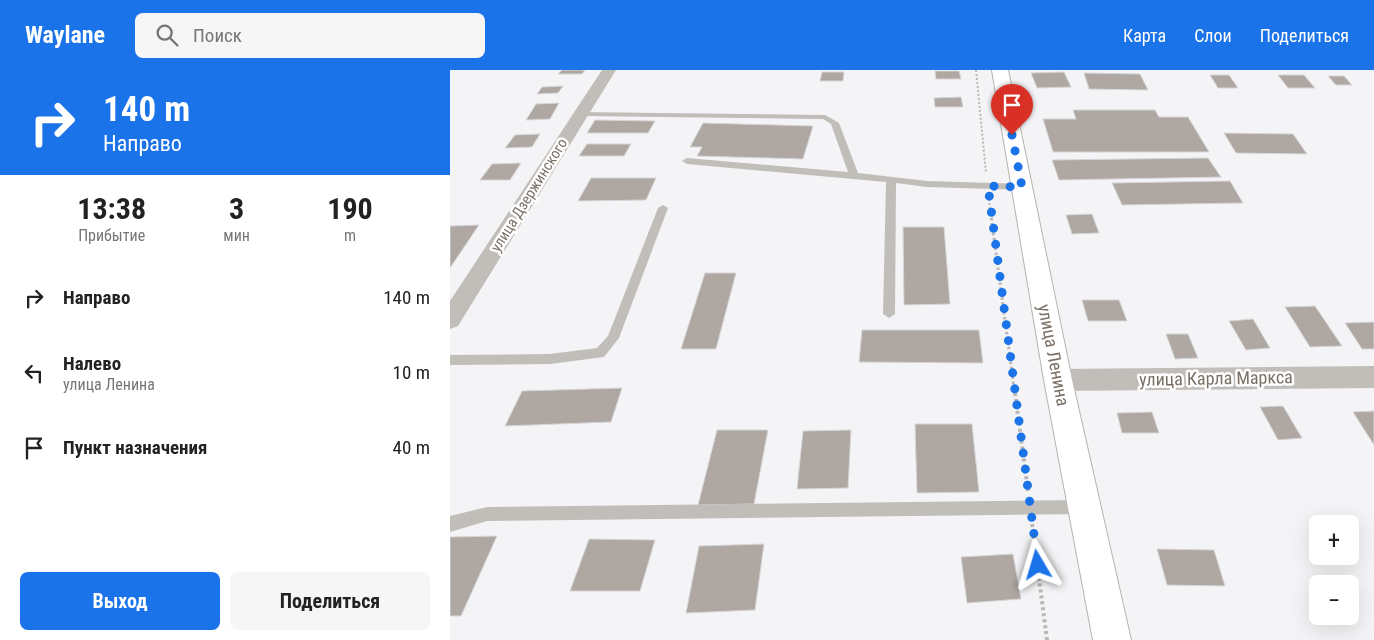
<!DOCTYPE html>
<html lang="ru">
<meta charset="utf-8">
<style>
:root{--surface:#fff;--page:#f6f6f6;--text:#222;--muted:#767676;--accent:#1a73e8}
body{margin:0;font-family:"Roboto Condensed",sans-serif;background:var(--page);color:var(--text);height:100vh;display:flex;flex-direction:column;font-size:19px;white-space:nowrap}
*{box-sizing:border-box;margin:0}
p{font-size:16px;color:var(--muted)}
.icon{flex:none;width:28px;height:28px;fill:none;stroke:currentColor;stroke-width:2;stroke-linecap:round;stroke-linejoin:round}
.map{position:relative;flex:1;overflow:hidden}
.drawer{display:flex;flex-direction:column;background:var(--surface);width:450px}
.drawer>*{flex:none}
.guide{background:#1a73e8;color:#fff;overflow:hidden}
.buttons{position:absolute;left:859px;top:445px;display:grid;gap:10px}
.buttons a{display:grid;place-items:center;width:50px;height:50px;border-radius:8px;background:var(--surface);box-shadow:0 5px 20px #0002;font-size:25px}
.pin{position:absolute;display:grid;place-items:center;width:42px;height:42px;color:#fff;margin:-51px -21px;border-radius:50% 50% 50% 0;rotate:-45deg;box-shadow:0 0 5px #0007}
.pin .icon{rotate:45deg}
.me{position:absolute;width:55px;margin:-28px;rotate:353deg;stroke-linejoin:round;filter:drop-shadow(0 0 4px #0008)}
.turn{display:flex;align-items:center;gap:18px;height:105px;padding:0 20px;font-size:22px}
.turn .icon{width:65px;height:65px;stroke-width:2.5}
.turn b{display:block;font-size:35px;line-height:42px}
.eta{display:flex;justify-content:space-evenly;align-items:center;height:85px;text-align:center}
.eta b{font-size:30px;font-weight:700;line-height:35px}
.cta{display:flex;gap:10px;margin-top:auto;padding:10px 20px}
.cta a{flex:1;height:58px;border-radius:8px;background:var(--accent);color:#fff;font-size:20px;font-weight:700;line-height:58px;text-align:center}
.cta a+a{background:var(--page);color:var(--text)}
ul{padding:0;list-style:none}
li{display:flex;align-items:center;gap:15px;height:75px;padding:0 20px}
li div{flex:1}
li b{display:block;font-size:19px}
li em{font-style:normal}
header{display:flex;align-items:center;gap:30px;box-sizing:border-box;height:70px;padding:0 25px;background:var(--accent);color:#fff}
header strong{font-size:24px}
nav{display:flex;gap:28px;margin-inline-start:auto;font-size:18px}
.search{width:350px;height:45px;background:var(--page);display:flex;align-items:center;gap:12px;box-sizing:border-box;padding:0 18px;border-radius:8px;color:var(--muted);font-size:19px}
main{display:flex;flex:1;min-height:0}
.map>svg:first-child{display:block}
.building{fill:#aea7a2;stroke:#d6d6d8}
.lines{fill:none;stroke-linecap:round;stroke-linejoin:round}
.secondary-casing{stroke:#b8b3ae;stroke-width:2}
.path-far2{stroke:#bab7b4;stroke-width:2;stroke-dasharray:2 2;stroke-linecap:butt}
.path-far1{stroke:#bab7b4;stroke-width:3;stroke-dasharray:2.5 2.5;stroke-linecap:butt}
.path{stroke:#bab7b4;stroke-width:4;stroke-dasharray:3 3;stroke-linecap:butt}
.lane{fill:#c1bdb9;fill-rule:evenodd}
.street{fill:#c1bdb9;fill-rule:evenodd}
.secondary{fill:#fff;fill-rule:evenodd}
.route{stroke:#1a73e8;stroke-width:9;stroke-dasharray:0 16.2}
.labels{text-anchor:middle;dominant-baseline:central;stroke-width:5;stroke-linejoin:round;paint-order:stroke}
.far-street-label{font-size:15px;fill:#7b7065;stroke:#fff}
.street-label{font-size:18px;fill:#7b7065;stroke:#fff}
</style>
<header>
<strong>Waylane</strong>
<div class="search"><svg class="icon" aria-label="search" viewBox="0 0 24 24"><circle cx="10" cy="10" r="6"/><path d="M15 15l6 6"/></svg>Поиск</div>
<nav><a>Карта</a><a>Слои</a><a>Поделиться</a></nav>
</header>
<main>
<section class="drawer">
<div class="guide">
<div class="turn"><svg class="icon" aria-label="right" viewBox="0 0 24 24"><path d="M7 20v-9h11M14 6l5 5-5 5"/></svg><div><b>140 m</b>Направо</div></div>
</div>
<div class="eta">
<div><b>13:38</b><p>Прибытие</p></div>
<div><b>3</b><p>мин</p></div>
<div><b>190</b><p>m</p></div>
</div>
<ul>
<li><svg class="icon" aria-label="right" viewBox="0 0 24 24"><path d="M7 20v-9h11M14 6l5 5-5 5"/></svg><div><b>Направо</b></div><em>140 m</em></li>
<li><svg class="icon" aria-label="left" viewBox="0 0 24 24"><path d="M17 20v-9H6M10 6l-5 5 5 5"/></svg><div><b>Налево</b><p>улица Ленина</p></div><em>10 m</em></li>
<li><svg class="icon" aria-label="arrive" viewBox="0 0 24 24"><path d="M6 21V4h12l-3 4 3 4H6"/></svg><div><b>Пункт назначения</b></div><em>40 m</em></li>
</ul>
<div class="cta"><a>Выход</a><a>Поделиться</a></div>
</section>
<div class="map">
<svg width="924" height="570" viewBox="0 0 924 570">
<rect width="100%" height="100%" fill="#f4f3f6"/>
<!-- building -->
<path class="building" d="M112,0H135L132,4H108Z
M485,1H509L511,9H486Z
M372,2H394L393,11H370Z
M614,2L621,17L587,18L581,3Z
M634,3L690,4L698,20L639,19Z
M760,5H779L788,18H768Z
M828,5H854L865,18H838Z
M878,6H894L902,15H886Z
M113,16L108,23L87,24L92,17Z
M511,27L513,37H485L484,28Z
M109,33L100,49L76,50L86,34Z
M623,40H705L709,47H738L759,82H603L593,49H626Z
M145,50L205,51L198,63H137Z
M253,53L363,56L353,89L247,86L252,77H240Z
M774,63L843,64L857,84L786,83Z
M90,64L82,77L55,78L65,65Z
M137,74H181L174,86H129Z
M758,88L771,107L609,110L602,90Z
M71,93L60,110H30L42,94Z
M141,108H206L196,130L128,131Z
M780,111L793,133L672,135L662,113Z
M642,144L649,163L622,164L616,145Z
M29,155L0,198V156Z
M453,157H494L500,234L454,235Z
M255,203H286L266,279H231Z
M632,230H669L677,251H638Z
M865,236L892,276L860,277L835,237Z
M803,249L820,278L796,280L779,251Z
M924,252V279H912L895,253Z
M412,260H529L533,293L409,292Z
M716,264H738L748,288L725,289Z
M172,318L161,352L55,356L72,321Z
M833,336L852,368L828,370L810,337Z
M924,341V375L903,342Z
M702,342L709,363H672L667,343Z
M465,354H522L529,422L467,423Z
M267,360H318L304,434L248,435Z
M401,360L398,418L347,419L353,361Z
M47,466L11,546H0V467Z
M139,469L205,470L190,521H120Z
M314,474L305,540L236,543L249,476Z
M707,479L764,480L775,516L717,515Z
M563,484L571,529L517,533L511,487Z"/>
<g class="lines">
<!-- secondary casing -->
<g class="secondary-casing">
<path id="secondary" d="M542,0H558L622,310L681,570H643L594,310Z"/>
</g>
<!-- path-far2 -->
<path class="path-far2" d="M526,0L536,103
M539,129L540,140"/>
<!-- path-far1 -->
<path class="path-far1" d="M540,138L565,325"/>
<!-- path -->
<path class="path" d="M565,323L578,421
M582,454L597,570"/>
<!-- lane -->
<path class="lane" d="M128,42L375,45L389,53L408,103L477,111L572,114L577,117L572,120L477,117L446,113L445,244L439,248L433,244L436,112L237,94L232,91L237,88L398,102L381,54L373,49L131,46H128Z
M213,135L218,138L169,268L154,287L100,294L0,295V285L100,284L147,278L158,266L208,138Z
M634,430L639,432L642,437L639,442L634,444L37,451L0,462V446L37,437Z"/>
<!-- street -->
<path class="street" d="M152,0H166L8,256L0,259V231Z
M924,296V318L608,321L599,318L595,310L599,302L608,299Z"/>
<!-- secondary -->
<use href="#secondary" class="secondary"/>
</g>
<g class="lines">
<!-- route -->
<path class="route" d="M562,65L572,117L538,116L588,495"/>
</g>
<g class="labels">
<!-- far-street labels -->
<g class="far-street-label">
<text transform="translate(79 125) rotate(-58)">улица Дзержинского</text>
</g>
<!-- street labels -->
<g class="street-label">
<text transform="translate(604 285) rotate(79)">улица Ленина</text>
<text transform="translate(766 308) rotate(-1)">улица Карла Маркса</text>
</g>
</g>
</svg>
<div class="buttons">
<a>+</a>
<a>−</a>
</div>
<div class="pin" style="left:562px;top:65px;background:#d93025"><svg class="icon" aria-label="arrive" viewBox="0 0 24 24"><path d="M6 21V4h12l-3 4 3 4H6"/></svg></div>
<svg class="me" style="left:588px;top:495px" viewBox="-20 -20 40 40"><path d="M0-17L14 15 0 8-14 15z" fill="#1a73e8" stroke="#fff" stroke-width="4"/></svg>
</div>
</main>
